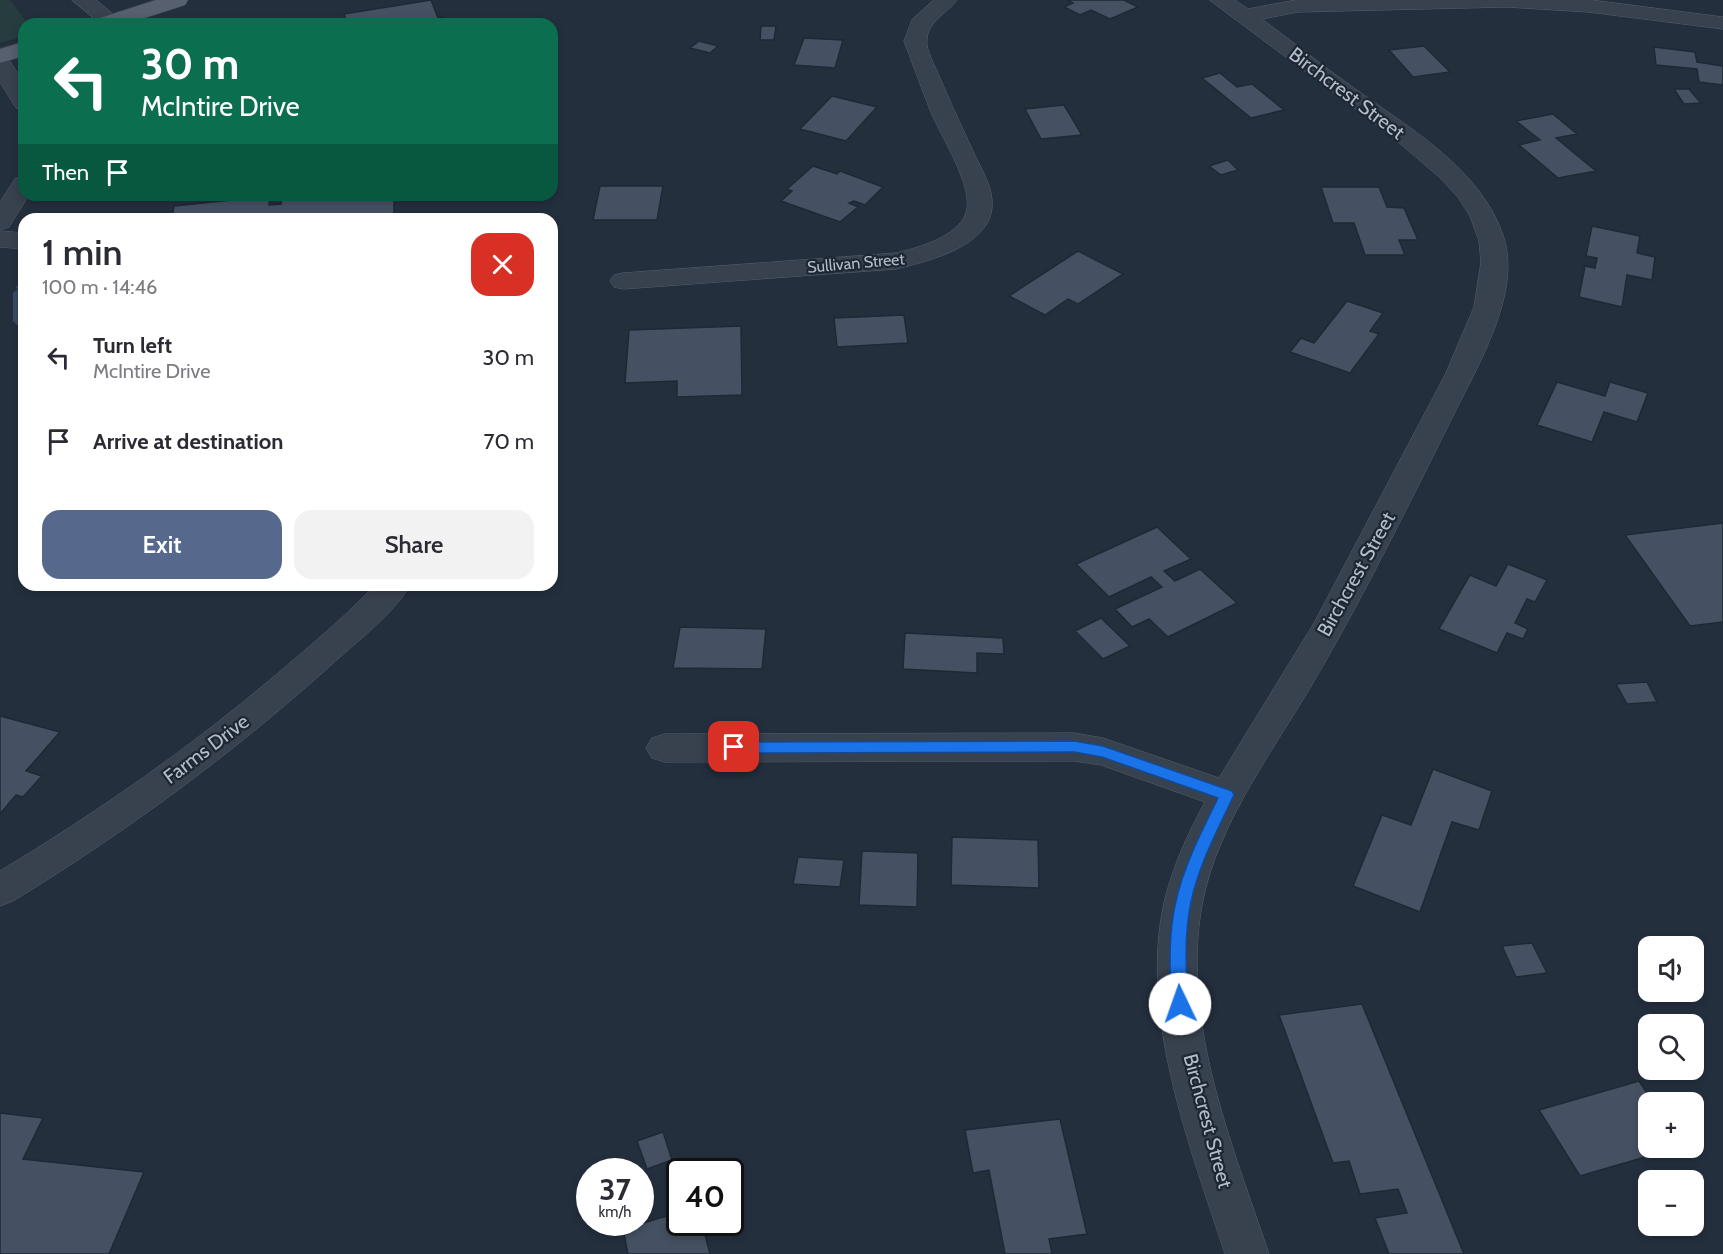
<!DOCTYPE html>
<meta charset="utf-8">
<style>
:root{--surface:#fff;--page:#f2f2f3;--text:#2b2b33;--muted:#7c7c81;--accent:#56698c}
body{margin:0;font-family:Cabin,sans-serif;background:var(--page);color:var(--text);height:100vh;display:flex;flex-direction:column;font-size:22px;white-space:nowrap}
*{box-sizing:border-box;margin:0}
p{font-size:20px;color:var(--muted)}
.icon{flex:none;width:33px;height:33px;fill:none;stroke:currentColor;stroke-width:2;stroke-linecap:round;stroke-linejoin:round}
.map{position:relative;flex:1;overflow:hidden}
.details{position:absolute;left:18px;top:213px;width:540px;height:378px;display:flex;flex-direction:column;background:var(--surface);border-radius:18px;box-shadow:0 3px 9px #0003}
.details>*{flex:none}
.top-card{position:absolute;left:18px;top:18px;width:540px;height:183px;border-radius:18px;box-shadow:0 3px 9px #0003;background:#0b6e4f;color:#fff;overflow:hidden}
.controls{position:absolute;left:1638px;top:936px;display:grid;gap:12px}
.controls a{display:grid;place-items:center;width:66px;height:66px;border-radius:12px;background:var(--surface);box-shadow:0 3px 9px #0003;font-size:30px}
.speed{position:absolute;left:576px;top:1158px;display:flex;gap:12px;font-size:30px;font-weight:700;text-align:center}
.speed>*{display:grid;place-content:center;width:78px;height:78px;border-radius:50%;background:var(--surface);box-shadow:0 3px 9px #0003;line-height:1}
.speed small{font-size:15px;font-weight:400}
.speed .limit{border:3px solid #111;border-radius:9px;background:#fff;color:#111}
.pin{position:absolute;display:grid;place-items:center;width:51px;height:51px;color:#fff;margin:-26px;border-radius:12px;box-shadow:0 3px 9px #0006}
.me{position:absolute;width:66px;margin:-33px;rotate:357deg;stroke-linejoin:round;filter:drop-shadow(0 0 4px #0008)}
.turn{display:flex;align-items:center;gap:21px;height:126px;padding:0 24px;font-size:27px}
.turn .icon{width:78px;height:78px;stroke-width:2.5}
.turn b{display:block;font-size:42px;line-height:51px}
.then{display:flex;align-items:center;height:57px;padding:0 24px;background:#0003;gap:12px;font-size:22px}
.round{display:grid;place-items:center;flex:none;width:63px;height:63px;border-radius:18px;background:var(--page)}
.overview{display:flex;align-items:center;justify-content:space-between;height:102px;padding:0 24px}
h1{font-size:36px;font-weight:600;line-height:45px}
.action{display:flex;gap:12px;margin-top:auto;padding:12px 24px}
.action a{flex:1;height:69px;border-radius:18px;background:var(--accent);color:#fff;font-size:24px;font-weight:600;line-height:69px;text-align:center}
.action a+a{background:var(--page);color:var(--text)}
ul{padding:0;list-style:none}
li{display:flex;align-items:center;gap:18px;height:84px;padding:0 24px}
li div{flex:1}
li b{display:block;font-size:22px}
li em{font-style:normal}
.map>svg:first-child{display:block}
.green{fill:#263c3f}
.water{fill:#394c67}
.building{fill:#455162;stroke:#1f2835;stroke-width:1.5}
.lines{fill:none;stroke-linecap:round;stroke-linejoin:round}
.minor-casing{stroke:#565f6c;stroke-width:1}
.major-casing{stroke:#414a57;stroke-width:1}
.minor{fill:#38414e;fill-rule:evenodd}
.major{fill:#56606e;fill-rule:evenodd}
.route{fill:#1a73e8;stroke:#114b97;stroke-width:1.5}
.labels{text-anchor:middle;dominant-baseline:central;stroke-width:4.5;stroke-linejoin:round;paint-order:stroke}
.far-street-label{font-size:16px;fill:#b4bcc9;stroke:#1d2633}
.street-label{font-size:20px;fill:#b4bcc9;stroke:#1d2633}
</style>
<div class="map">
<svg width="1723" height="1254" viewBox="0 0 1723 1254">
<rect width="100%" height="100%" fill="#242f3e"/>
<!-- green -->
<path class="green" d="M0,0H10L28,24H24V36L0,43Z"/>
<!-- water -->
<path class="water" d="M24,283V326L17,325L13,321V293L18,289L15,287Z"/>
<!-- building -->
<path class="building" d="M431,0L438,18L444,17L446,24H347L344,14Z
M1067,0H1124L1138,7L1110,19L1091,10L1080,15L1064,7L1073,3Z
M761,26H776L774,40H760Z
M804,38L843,40L835,68L794,65Z
M699,41L718,46L710,53L690,48Z
M1424,46L1450,72L1413,77L1389,50Z
M1654,47L1695,52L1697,62L1723,66V85L1699,82L1697,69L1656,65Z
M1220,73L1237,87L1252,84L1284,110L1251,118L1202,78Z
M1674,89H1689L1701,103L1684,104Z
M832,96L877,107L846,141L800,129Z
M1064,105L1082,135L1041,139L1025,109Z
M1553,114L1577,134L1556,138L1596,171L1558,178L1519,145L1540,140L1516,121Z
M1228,160L1238,170L1221,175L1209,166Z
M813,166L837,174L840,171L883,187L865,205L854,201L849,203L858,207L840,222L781,201L792,191L787,189Z
M600,186H663L657,220H593Z
M1321,187H1379L1387,207L1404,208L1418,240H1399L1405,255H1365L1354,223H1333Z
M308,195H377L376,197L394,195V219H172L174,206L270,196L269,205L281,204V198Z
M1592,226L1640,236L1637,253L1655,257L1652,280L1627,275L1622,307L1579,297L1585,266L1595,268L1597,258L1586,256Z
M1078,251L1123,274L1078,304L1068,299L1045,315L1009,296Z
M1347,301L1383,313L1370,331L1379,334L1350,373L1290,352L1301,338L1314,343Z
M904,315L908,343L837,347L834,318Z
M741,326L742,395L677,397V381L625,383L629,330Z
M1557,382L1605,396L1610,382L1648,393L1637,422L1604,412L1592,442L1537,425Z
M1723,523V622L1690,626L1625,535Z
M1157,527L1191,559L1164,571L1175,581L1200,569L1237,603L1168,637L1149,619L1132,627L1115,609L1162,587L1151,577L1109,597L1076,564Z
M1508,564L1547,580L1535,602L1527,599L1515,623L1528,629L1523,639L1507,633L1497,653L1439,629L1470,575L1496,586Z
M1101,618L1130,646L1103,659L1075,631Z
M680,627L766,629L762,669L673,668Z
M905,633L1003,638L1004,654L977,653V673L903,669Z
M1647,682L1657,702L1627,704L1616,684Z
M0,716L60,732L26,771L42,776L23,797L16,795L0,814Z
M1433,769L1492,791L1479,830L1452,822L1420,912L1353,886L1382,815L1411,825Z
M952,837L1038,840L1039,888L951,885Z
M862,851L918,853L917,907L859,905Z
M798,857L844,860L840,887L793,884Z
M1532,943L1547,973L1516,977L1502,946Z
M1362,1004L1464,1254H1389L1375,1218L1407,1213L1398,1189L1360,1194L1349,1161L1333,1163L1279,1015Z
M1639,1081L1653,1102H1648V1148H1676L1580,1176L1539,1110Z
M0,1113L43,1118L23,1159L144,1172L109,1254H0Z
M1060,1119L1087,1234L1049,1239L1052,1254H1005L989,1170L973,1173L965,1130Z
M663,1132L672,1160L647,1169L637,1141Z
M680,1212V1222H702L710,1254H628L623,1229Z"/>
<g class="lines">
<!-- minor casing -->
<g class="minor-casing">
<path id="minor" d="M72,0H96L123,22L121,24H101Z
M934,0H957C947,13 928,22 927,39C925,50 936,67 940,78C950,102 961,125 972,149C979,165 991,183 992,200C996,245 929,261 896,269L623,289L614,287L610,281L614,275L623,273L896,253C917,248 958,237 966,213C975,188 940,135 930,110C921,87 913,64 904,41L912,20Z
M1210,0H1235L1248,9L1296,0H1591L1723,17V29L1588,12L1507,7L1298,12L1262,19C1293,42 1323,66 1354,88C1409,128 1482,169 1504,238C1521,294 1478,365 1454,414C1411,500 1369,586 1321,669C1280,742 1217,821 1202,905C1181,1023 1232,1144 1269,1254H1225C1190,1146 1139,1017 1164,903C1172,868 1188,833 1205,802L1101,765L1074,761L664,762L652,758L646,748L652,738L664,734L1074,733L1103,738L1219,778L1314,623L1445,375L1474,307L1481,262L1479,241L1470,216L1458,197L1438,176L1390,135Z
M0,56L8,58L24,84V110L16,108L0,82Z
M24,177V195H29L9,227L0,230V202L15,179Z
M0,231L24,233V249L0,247Z
M375,585H410C392,616 357,641 330,666C232,754 126,832 13,901L0,906V871C98,812 191,747 277,674C311,645 345,617 375,585Z"/>
</g>
<!-- major casing -->
<g class="major-casing">
<path id="major" d="M156,0H188L185,5L126,24H94L97,19Z
M24,42V56L0,63V49Z"/>
</g>
<!-- minor -->
<use href="#minor" class="minor"/>
<!-- major -->
<use href="#major" class="major"/>
</g>
<!-- route -->
<path class="route" d="M1074,741L1103,746L1232,791L1234,795C1218,829 1199,864 1191,902C1184,935 1186,970 1188,1004L1186,1009L1180,1011L1174,1009L1171,1004C1170,970 1168,934 1176,901C1184,865 1202,831 1218,798L1102,757L1074,752L734,753L729,751L727,747L729,743L734,742Z"/>
<g class="labels">
<!-- far-street labels -->
<g class="far-street-label">
<text transform="translate(856 263) rotate(-5)">Sullivan Street</text>
</g>
<!-- street labels -->
<g class="street-label">
<text transform="translate(1347 93) rotate(37)">Birchcrest Street</text>
<text transform="translate(1356 574) rotate(-61)">Birchcrest Street</text>
<text transform="translate(206 749) rotate(-37)">Farms Drive</text>
<text transform="translate(1208 1121) rotate(75)">Birchcrest Street</text>
</g>
</g>
</svg>
<div class="controls">
<a><svg class="icon" aria-label="sound" viewBox="0 0 24 24"><path d="M4 9h4l5-4v14l-5-4H4zM17 9q2 3 0 6"/></svg></a>
<a><svg class="icon" aria-label="search" viewBox="0 0 24 24"><circle cx="10" cy="10" r="6"/><path d="M15 15l6 6"/></svg></a>
<a>+</a>
<a>−</a>
</div>
<div class="speed"><div>37<small>km/h</small></div><div class="limit">40</div></div>
<div class="pin" style="left:734px;top:747px;background:#d93025"><svg class="icon" aria-label="arrive" viewBox="0 0 24 24"><path d="M6 21V4h12l-3 4 3 4H6"/></svg></div>
<svg class="me" style="left:1180px;top:1004px" viewBox="-20 -20 40 40"><circle r="19" fill="#fff"/><path d="M0-13L10 11 0 6-10 11z" fill="#1a73e8"/></svg>
<div class="top-card">
<div class="turn"><svg class="icon" aria-label="left" viewBox="0 0 24 24"><path d="M17 20v-9H6M10 6l-5 5 5 5"/></svg><div><b>30 m</b>McIntire Drive</div></div>
<div class="then">Then<svg class="icon" aria-label="arrive" viewBox="0 0 24 24"><path d="M6 21V4h12l-3 4 3 4H6"/></svg></div>
</div>
<section class="details">
<div class="overview"><div><h1>1 min</h1><p>100 m · 14:46</p></div><a class="round" style="background:#d93025;color:#fff"><svg class="icon" aria-label="close" viewBox="0 0 24 24"><path d="M6 6l12 12M18 6L6 18"/></svg></a></div>
<ul>
<li><svg class="icon" aria-label="left" viewBox="0 0 24 24"><path d="M17 20v-9H6M10 6l-5 5 5 5"/></svg><div><b>Turn left</b><p>McIntire Drive</p></div><em>30 m</em></li>
<li><svg class="icon" aria-label="arrive" viewBox="0 0 24 24"><path d="M6 21V4h12l-3 4 3 4H6"/></svg><div><b>Arrive at destination</b></div><em>70 m</em></li>
</ul>
<div class="action"><a>Exit</a><a>Share</a></div>
</section>
</div>
